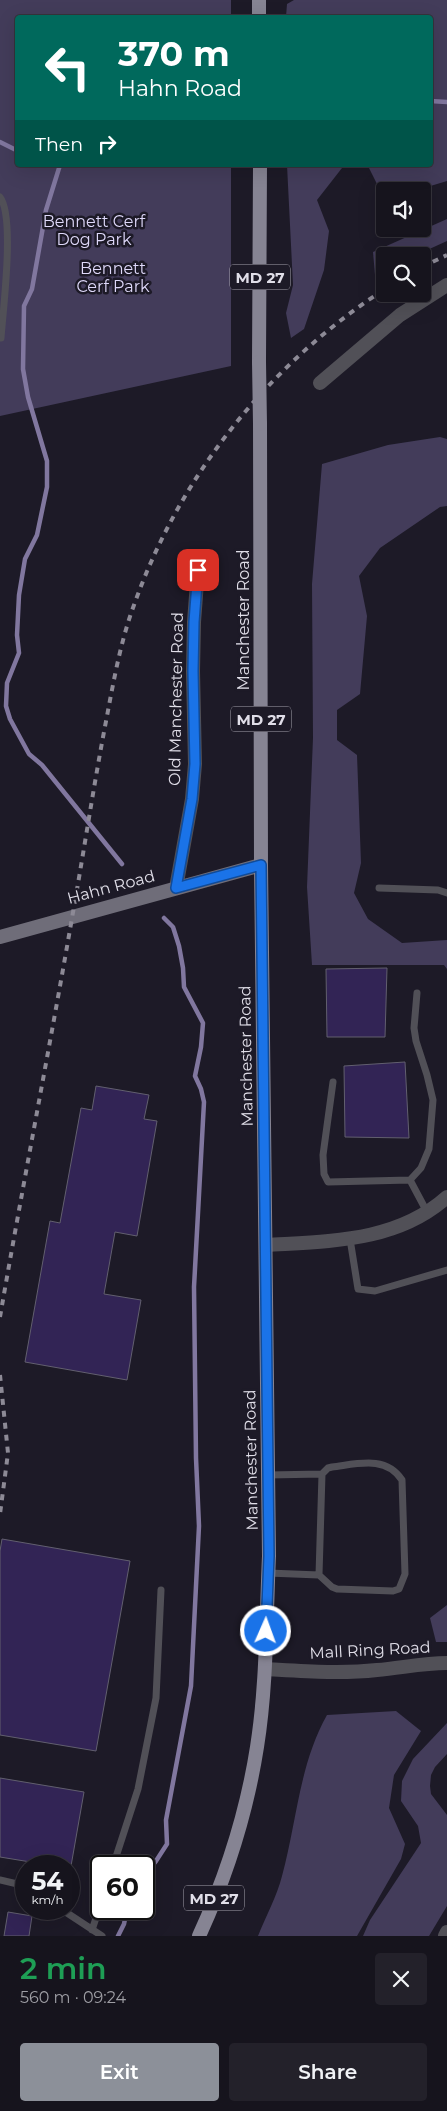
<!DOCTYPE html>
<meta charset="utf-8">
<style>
:root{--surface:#16141d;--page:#23212a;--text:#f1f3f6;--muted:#9e9ea4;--line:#35333b;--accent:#8c9099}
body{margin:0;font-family:Montserrat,sans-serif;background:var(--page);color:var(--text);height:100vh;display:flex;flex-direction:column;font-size:19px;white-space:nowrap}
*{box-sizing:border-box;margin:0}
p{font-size:16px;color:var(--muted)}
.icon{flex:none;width:28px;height:28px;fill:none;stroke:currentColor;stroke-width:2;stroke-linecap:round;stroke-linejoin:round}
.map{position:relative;height:1936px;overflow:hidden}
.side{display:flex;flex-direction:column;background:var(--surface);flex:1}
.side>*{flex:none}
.banner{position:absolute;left:15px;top:15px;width:418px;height:152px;border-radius:5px;box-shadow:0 5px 20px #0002,0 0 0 1px var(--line);background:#00695c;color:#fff;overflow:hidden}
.fabs{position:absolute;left:376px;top:182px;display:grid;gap:10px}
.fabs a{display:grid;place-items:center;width:55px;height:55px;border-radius:5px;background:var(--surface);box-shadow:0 5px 20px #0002,0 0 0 1px var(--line);font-size:25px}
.speed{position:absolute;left:15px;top:1855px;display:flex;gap:10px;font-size:25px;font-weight:700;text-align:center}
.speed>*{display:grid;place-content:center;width:65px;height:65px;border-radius:50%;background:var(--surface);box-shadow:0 5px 20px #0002,0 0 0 1px var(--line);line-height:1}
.speed small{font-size:12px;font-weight:400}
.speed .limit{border:2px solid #111;border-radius:8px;background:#fff;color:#111}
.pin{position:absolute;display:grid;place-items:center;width:42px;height:42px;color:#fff;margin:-21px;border-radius:10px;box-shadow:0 2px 8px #0006}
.me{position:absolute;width:55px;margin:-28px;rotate:2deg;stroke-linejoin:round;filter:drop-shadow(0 0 4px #0008)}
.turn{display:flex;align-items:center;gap:18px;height:105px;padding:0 20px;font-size:22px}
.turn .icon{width:65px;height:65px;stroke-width:2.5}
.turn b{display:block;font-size:35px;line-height:42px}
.then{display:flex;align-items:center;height:48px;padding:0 20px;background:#0003;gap:10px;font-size:19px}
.round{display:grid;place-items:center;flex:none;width:52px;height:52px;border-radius:5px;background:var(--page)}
.overview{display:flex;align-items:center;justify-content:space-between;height:85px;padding:0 20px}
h1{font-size:30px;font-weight:600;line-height:38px;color:#1e9e55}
.primary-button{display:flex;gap:10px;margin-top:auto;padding:10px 20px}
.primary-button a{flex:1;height:58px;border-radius:5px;background:var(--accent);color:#fff;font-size:20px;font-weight:600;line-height:58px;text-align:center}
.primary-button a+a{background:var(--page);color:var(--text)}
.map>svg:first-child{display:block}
.green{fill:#433c5a}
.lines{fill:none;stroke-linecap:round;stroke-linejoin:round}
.stream{stroke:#81779f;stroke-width:4.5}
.building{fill:#322455;stroke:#625f6f}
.service{stroke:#515057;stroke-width:7}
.minor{stroke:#515057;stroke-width:14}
.secondary{stroke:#6f6d79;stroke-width:14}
.primary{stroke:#868493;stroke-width:14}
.rail{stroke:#8d8a96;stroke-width:4;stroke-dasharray:6 6;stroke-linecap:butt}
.primary-bridge{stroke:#868493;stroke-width:14}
.route-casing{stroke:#114b97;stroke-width:12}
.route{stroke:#1a73e8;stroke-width:9}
.labels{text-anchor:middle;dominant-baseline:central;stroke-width:5;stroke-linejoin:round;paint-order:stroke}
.shield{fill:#1d1a27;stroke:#a6a3ae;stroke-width:1}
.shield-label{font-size:15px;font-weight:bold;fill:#e0dee8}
.park-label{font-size:16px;fill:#dfd9fa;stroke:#1d1a27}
.street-label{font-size:16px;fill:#e0dee8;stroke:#1d1a27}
</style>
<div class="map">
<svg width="447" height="1936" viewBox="0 0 447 1936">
<rect width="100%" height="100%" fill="#1d1a27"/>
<!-- green -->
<path class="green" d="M0,0H231V17L18,18V165H231V366L0,416Z
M294,0H447V181L414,191H385V200L369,168H342L317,200L329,231L324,270L304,329L291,338L286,313L293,285L287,165H430V18L286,17L287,4Z
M447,219V241L414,256H385V270L375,275L373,252Z
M440,437L447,439V506L440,507L380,548L359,576L367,616L360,694L337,710V740L357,755L361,863L354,893L368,919L402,943L447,940V969L444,965H312L307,887L313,738L312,584L322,464L388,445Z
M447,1605V1642H436L430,1618Z
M396,1711L421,1731L394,1775L389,1808L405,1844L401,1859L357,1936H258C266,1916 277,1896 282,1876C297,1821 299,1765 327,1715Z
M447,1723V1754L435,1767L431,1775L430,1786L431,1794L447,1815V1906L429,1936H363L370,1920L421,1843L418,1826L401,1801L402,1781L413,1759Z"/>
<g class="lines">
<!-- stream -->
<path class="stream" d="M430,101L447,102
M0,142L18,151
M60,165L46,210L32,289L24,306L23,369L28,397L47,461V487L37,535L25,559L19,595L17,635L19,653L7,683L6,706L10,719L29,754L42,765L122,864
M144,1876L156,1861L167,1844L166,1820L191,1686L199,1526L196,1458L194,1287L204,1102L201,1089L195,1076L201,1047L203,1023L184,987L183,968L179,946L173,927L164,918
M118,1936L124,1924L127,1909"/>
</g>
<!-- building -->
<path class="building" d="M387,968L385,1037H327L326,969Z
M405,1062L409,1138L345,1137L344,1066Z
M96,1086L149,1095L144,1119L157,1121L137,1236L115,1232L104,1294L141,1300L127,1380L25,1362L50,1221L60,1223L81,1108L92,1110Z
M2,1539L130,1561L96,1751L0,1735V1551Z
M0,1778L84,1792L71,1866H55L0,1857Z
M8,1912L32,1916L29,1936H4Z"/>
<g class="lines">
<!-- service -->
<path class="service" d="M0,197C15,217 3,310 1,338
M379,888L438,890L447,893
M333,1082L323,1155L324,1174L328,1182L410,1180L427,1212
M410,1180L421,1168L429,1149L433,1100L427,1075L416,1041L414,1028L417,993
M350,1239L358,1289L375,1291L447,1270
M268,1475L322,1474L319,1575L268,1573
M319,1575L332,1587L337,1589L393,1591L399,1589L405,1574L402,1480C386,1455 357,1464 332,1467L328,1468L322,1474
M113,1866L138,1789L156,1698L161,1590
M0,1880L26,1886
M61,1909L102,1936
M92,1930L101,1903"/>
<!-- minor -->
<path class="minor" d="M320,383L400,315L447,285
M176,888L192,799L195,764L193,671L194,622L198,569
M266,1245C330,1241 397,1242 447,1197
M265,1669C302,1671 340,1674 377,1670C401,1668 423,1663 447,1663
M445,1936L447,1932"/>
<!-- secondary -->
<path class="secondary" d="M0,937L261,865"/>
<!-- primary -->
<path class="primary" d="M259,0V18
M259,362L260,165
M199,1936C226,1877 247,1811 257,1747C267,1684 266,1619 269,1556L261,865L260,424"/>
<!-- rail -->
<path class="rail" d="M422,267L447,255
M0,1317C23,1184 49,1051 72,918C84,851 94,783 107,716C114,679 121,640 134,605C180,475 269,364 385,289
M0,1375L8,1453L0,1514"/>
<!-- primary-bridge -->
<path class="primary-bridge" d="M259,362L260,424"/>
</g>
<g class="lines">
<!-- route casing -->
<g class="route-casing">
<path id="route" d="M198,570L194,622L193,671L195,764L192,799L176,888L261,865L269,1556L266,1631"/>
</g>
<!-- route -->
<use href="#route" class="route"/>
</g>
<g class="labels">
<!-- shield labels -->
<g class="shield">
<rect x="230" y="264.5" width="60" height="25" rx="4"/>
<rect x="231" y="706.5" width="60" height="25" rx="4"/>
<rect x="184" y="1885.5" width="60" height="25" rx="4"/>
</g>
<g class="shield-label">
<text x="260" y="277">MD 27</text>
<text x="261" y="719">MD 27</text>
<text x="214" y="1898">MD 27</text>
</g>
<!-- park labels -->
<g class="park-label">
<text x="94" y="221">Bennett Cerf<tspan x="94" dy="18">Dog Park</tspan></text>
<text x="113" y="268">Bennett<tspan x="113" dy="18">Cerf Park</tspan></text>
</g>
<!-- street labels -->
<g class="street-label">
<text transform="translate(243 620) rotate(-90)">Manchester Road</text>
<text transform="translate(176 699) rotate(-89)">Old Manchester Road</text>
<text transform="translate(111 887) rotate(-15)">Hahn Road</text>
<text transform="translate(246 1056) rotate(-91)">Manchester Road</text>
<text transform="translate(251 1460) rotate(-91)">Manchester Road</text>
<text transform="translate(370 1650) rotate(-3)">Mall Ring Road</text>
</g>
</g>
</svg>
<div class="fabs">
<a><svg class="icon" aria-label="sound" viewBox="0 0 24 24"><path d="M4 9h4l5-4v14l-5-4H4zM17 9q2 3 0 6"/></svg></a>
<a><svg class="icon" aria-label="search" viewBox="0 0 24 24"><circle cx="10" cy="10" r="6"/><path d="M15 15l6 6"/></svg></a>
</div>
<div class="speed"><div>54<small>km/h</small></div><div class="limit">60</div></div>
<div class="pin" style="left:198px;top:570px;background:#d93025"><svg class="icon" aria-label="arrive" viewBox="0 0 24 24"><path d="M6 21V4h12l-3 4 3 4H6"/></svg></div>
<svg class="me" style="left:266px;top:1631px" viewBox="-20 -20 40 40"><circle r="17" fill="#1a73e8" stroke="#fff" stroke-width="3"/><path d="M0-11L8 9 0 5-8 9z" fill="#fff"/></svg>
<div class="banner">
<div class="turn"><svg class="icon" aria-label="left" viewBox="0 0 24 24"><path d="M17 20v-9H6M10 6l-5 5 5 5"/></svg><div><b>370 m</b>Hahn Road</div></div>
<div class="then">Then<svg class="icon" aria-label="right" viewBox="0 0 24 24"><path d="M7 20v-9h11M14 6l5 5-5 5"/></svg></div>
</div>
</div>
<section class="side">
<div class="overview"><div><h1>2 min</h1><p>560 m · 09:24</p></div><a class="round"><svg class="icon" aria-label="close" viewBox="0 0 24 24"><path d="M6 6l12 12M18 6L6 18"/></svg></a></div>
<div class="primary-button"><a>Exit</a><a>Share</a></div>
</section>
